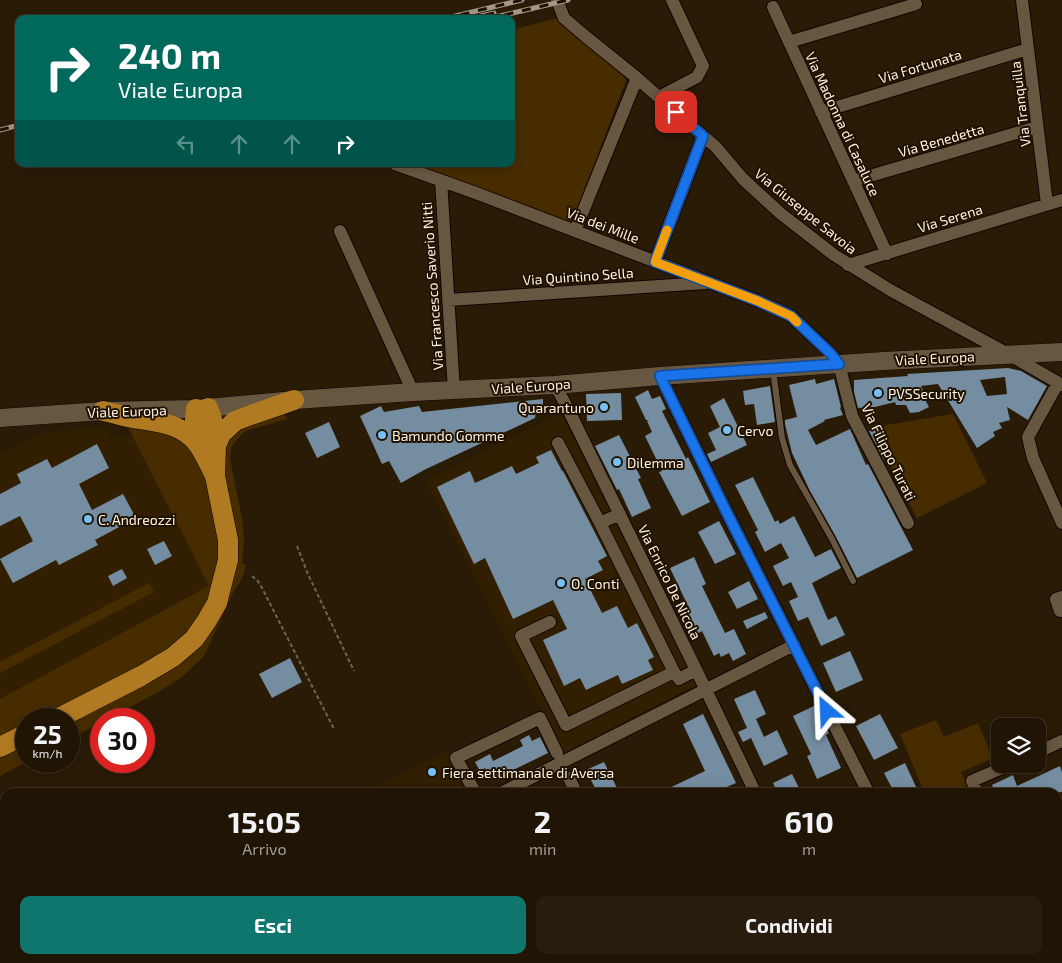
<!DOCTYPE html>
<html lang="it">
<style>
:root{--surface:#201404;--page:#281d0e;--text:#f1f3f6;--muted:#a29e9a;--line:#3d3326;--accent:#0f766e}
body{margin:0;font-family:"Exo 2",sans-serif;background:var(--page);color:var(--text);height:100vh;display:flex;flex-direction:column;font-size:19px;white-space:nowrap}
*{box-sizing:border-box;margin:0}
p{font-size:16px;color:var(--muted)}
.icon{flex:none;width:28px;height:28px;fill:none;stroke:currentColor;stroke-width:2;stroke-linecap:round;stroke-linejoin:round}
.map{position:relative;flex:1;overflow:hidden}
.panel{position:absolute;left:0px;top:788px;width:1062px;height:176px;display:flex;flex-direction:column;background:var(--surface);border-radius:15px 15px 0 0;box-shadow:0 2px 8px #0003,0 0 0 1px var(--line)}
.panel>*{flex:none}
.guide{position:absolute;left:15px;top:15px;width:500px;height:152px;border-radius:10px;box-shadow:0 2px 8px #0003,0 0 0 1px var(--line);background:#00695c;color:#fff;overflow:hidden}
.tools{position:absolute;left:991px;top:718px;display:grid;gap:10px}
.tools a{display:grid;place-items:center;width:55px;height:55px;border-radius:10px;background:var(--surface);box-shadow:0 2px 8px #0003,0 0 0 1px var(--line);font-size:25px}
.speed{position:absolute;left:15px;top:708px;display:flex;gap:10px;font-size:25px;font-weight:700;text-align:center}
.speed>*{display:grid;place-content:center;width:65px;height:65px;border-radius:50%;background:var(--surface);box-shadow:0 2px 8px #0003,0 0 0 1px var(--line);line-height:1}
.speed small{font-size:12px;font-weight:400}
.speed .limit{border:8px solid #d22;background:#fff;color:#111}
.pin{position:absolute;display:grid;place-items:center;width:42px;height:42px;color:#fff;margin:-21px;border-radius:10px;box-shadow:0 2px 8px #0006}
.me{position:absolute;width:55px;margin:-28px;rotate:334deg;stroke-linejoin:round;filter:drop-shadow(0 0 4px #0008)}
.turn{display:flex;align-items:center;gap:18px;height:105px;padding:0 20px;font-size:22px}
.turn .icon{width:65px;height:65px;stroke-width:2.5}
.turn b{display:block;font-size:35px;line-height:42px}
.lanes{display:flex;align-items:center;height:48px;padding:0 20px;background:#0003;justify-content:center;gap:25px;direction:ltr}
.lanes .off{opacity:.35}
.eta{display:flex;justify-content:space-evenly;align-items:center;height:85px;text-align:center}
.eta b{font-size:30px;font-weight:700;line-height:35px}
.action{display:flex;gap:10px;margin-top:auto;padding:10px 20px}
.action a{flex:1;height:58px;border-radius:10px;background:var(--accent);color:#fff;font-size:20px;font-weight:700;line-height:58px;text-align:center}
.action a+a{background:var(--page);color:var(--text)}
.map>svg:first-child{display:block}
.built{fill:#321f02}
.green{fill:#472c00}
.building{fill:#748da1;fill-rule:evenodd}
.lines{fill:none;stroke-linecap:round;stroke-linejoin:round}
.service-casing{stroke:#120500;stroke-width:8}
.minor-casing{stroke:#120500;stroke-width:14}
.secondary-casing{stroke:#120500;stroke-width:19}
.trunk-casing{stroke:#120500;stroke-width:21}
.path{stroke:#716451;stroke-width:2;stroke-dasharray:4 2.5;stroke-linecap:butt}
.service{stroke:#685740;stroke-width:6}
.minor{stroke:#685740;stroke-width:12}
.secondary{stroke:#685740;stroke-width:18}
.trunk{stroke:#b07a22;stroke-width:20}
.rail-casing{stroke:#a49787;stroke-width:5}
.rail{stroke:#201200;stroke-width:3;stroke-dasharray:9;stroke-linecap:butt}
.route-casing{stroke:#114b97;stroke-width:12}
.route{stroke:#1a73e8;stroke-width:9}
.slow{stroke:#f59e0b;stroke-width:9}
.poi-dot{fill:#75c0f6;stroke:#201200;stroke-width:2}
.labels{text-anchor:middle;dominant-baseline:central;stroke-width:4;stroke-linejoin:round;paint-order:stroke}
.street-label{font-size:14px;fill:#fdf2e5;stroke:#201200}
.poi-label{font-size:14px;fill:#fdf2e5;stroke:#201200;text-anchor:start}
</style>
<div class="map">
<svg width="1062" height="963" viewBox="0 0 1062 963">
<rect width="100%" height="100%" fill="#2a1b06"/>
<!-- built -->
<path class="built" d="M561,413L696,685L563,753L425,480Z
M106,428L111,438L133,436L210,586L0,699V453L46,432Z
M447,751L468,792H366Z
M409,959H606L609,963H411Z"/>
<!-- green -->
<path class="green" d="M558,18L566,28L621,73L626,80L572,223H568L406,164H511V30Z
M285,414L287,419L245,431L237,439L231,448L230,459L242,518L244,541L242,564H246L243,576L232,595L204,656L182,677L160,691L108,719H101V722L69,740V723L125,694L227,592L220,468L221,448L248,421Z
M953,414L987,483L917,518L886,457L881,426Z
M128,427L175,432L205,466L221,553L210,598L182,641L148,665L45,719H26V728L0,742V699L209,586Z
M149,583L154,592L0,673V662Z
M936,720L944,737L978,723L993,758L961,772L969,792H924L900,734Z
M26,744V761H28L0,776V757Z"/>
<!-- building -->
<path class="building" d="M1008,368L1021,371L1047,386L1028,420L1007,407L1010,420L999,423L1002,428L993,432L995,436L977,448L938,384L921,386L924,394H922L929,407L919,412L910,413L906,405H896L895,402L875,407L858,408L854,392V380L908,376L907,374ZM1005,377L1007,394L987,396L980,380Z
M815,379L816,384L834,379L841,407L840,408L843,415L824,420L825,421L808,430L816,445L850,429L866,465L868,464L913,550L857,578L836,537L810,491L792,453L785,424V420L797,417L789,385Z
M770,386L775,422L757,425L754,404L745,405L743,391Z
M648,390L652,399L660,396L666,409L662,411L686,459L688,457L710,502L682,516L659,472L662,471L645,436L652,432L647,421L649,420H646L635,397Z
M621,393L622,420L587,421L586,394Z
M724,398L747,445L711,462L707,454L716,450L708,433L720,427L710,406Z
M543,399V413H536L535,418L424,470L401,483L389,461L382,464L360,416L381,406L384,412L419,406L422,412Z
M329,422L340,447L317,458L305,433Z
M875,427L880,435L884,460L869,431Z
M619,435L641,478L638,479L651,508L632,517L619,489L617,490L595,446Z
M97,444L109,468L79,484L92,510L123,494L136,518L95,540L98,545L59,565L56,560L13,583L0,559L33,541L20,516L0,526V494L21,483L17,474L47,459L52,468Z
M551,450L562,471H563L607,556L598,561L603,570L585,579L602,613L617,606L628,628L637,623L654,657L648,660L653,670L622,684L618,675L586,690L580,678L564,686L543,640L567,629L553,600L513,619L485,558L474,564L437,487L470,471L475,483L512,466L516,474L539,463L536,457Z
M753,477L775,522L778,520L780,524L794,516L815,557L831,549L841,568L812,583L828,620L836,616L845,635L821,646L808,617L798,621L789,601L798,597L791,582L783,586L773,566L789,558L781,543L765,552L755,532L758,530L735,485Z
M719,521L736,554L715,564L698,532Z
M164,541L172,556L155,565L147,549Z
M694,557L706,584L702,586L725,633L734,629L746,654L733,661L729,653L721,657L719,653L714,656L702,631L697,634L685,608L688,606L670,568Z
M122,569L127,578L113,586L108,576Z
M749,581L758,599L737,609L728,592Z
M765,612L768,618L747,629L743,621Z
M850,651L863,680L836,692L823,663Z
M290,658L302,682L272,698L259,674Z
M755,690L766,714L756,719L764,737L777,730L788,754L764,766L751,738L743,742L738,732L747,728L734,699Z
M814,706L829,733L826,735L841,768L817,779L807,756L811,754L793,716Z
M703,714L736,783L715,792H661L705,771L683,724Z
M880,714L898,748L874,760L856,726Z
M529,735L532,741L540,737L548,753L495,779L494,776L490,779L485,768L480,771L475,762L490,754L493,761L523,746L520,740Z
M604,762L619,792H597L586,770Z
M905,763L917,789L909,792H894L884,773Z
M1060,766L1062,772V792H995L992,785L1013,775L1017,786Z
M792,774L801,792H777L773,783Z"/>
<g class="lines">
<!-- service casing -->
<g class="service-casing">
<path id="service" d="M773,370L782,438L790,465L832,539L853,581"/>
</g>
<!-- minor casing -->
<g class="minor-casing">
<path id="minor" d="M557,0L564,18L585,36L637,78L703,136L716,147L743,179L780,213L834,255L890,290L1010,355L1062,385
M1022,0L1047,204
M773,7L887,254
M789,42L916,4
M659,97L697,77L703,66L672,0
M821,112L1028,49
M395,164L476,193L758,301L791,316L830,353L839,364L852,416L908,523
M441,180L454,391
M853,181L1037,127
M340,231L413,392
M575,231L637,78
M655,262L703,136
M848,265L1062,200
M448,300L705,283
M660,376L726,511L868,792
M1058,383L1028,437L1033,458L1062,523
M555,385L567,407L706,690L755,792
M558,443L600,523
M1060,611L1056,599L1062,597
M550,622L521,636L566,725L674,672L600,523L620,514
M674,672L679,679L696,670
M1038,752L1062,741
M569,778L576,792
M475,792L456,758L540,718L557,753
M503,792L794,645
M977,792L972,781L1011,764
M1058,810L1062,808
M1058,893L1062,886
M1058,947H1062
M655,959L657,963
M919,959L921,963
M718,963L728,959
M840,963L851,959
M1020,963L1021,959"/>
</g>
<!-- secondary casing -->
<g class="secondary-casing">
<path id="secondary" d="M0,418L103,411L196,409L294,400L413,392L555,385L660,376L884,361L1062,352"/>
</g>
<!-- trunk casing -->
<g class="trunk-casing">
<path id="trunk" d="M208,408C214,421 215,433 216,446
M196,409L195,420L198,444
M103,411C113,413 123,416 133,418C157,422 181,423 197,443C204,452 209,464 214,474
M57,719L141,676L173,657L194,639L206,622L217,603L228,560V540L215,476L216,446L221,434L235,421L251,415L294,400
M0,747L26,734"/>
</g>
<!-- path -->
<path class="path" d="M297,546L307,572L354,671
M252,576L257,580L261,586L334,729"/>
<!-- service -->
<use href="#service" class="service"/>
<!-- minor -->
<use href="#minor" class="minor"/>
<!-- secondary -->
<use href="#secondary" class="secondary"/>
<!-- trunk -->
<use href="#trunk" class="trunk"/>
<!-- rail casing -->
<g class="rail-casing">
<path id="rail" d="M443,19L522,0
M468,19L494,13
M487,19L568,0
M0,130L19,125"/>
</g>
<!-- rail -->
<use href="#rail" class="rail"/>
</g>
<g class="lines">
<!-- route casing -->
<g class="route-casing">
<path id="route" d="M676,112L703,136L655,262L758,301L791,316L830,353L839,364L660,376L726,511L827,711"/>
</g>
<!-- route -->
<use href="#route" class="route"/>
<!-- slow -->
<path class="slow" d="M667,230L655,262L758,301L791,316L797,322"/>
</g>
<!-- markers -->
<g class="poi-dot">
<circle cx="878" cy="393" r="5"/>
<circle cx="604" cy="407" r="5"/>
<circle cx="727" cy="430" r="5"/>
<circle cx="382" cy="435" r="5"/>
<circle cx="617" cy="462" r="5"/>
<circle cx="88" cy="519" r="5"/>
<circle cx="561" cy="583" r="5"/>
<circle cx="432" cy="772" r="5"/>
</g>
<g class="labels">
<!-- street labels -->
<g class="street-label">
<text transform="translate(920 66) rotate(-17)">Via Fortunata</text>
<text transform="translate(1020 104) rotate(-97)">Via Tranquilla</text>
<text transform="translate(843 124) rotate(65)">Via Madonna di Casaluce</text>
<text transform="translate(941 140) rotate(-16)">Via Benedetta</text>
<text transform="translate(806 211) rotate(39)">Via Giuseppe Savoia</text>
<text transform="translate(950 218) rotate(-17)">Via Serena</text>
<text transform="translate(603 225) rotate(21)">Via dei Mille</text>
<text transform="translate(578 276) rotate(-4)">Via Quintino Sella</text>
<text transform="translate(432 286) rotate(-94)">Via Francesco Saverio Nitti</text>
<text transform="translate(935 358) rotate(-3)">Viale Europa</text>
<text transform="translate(531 386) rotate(-4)">Viale Europa</text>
<text transform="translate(127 411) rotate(-2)">Viale Europa</text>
<text transform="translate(889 452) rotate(64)">Via Filippo Turati</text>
<text transform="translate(670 582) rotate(64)">Via Enrico De Nicola</text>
</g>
<!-- poi labels -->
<g class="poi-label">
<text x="888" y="393">PVSSecurity</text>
<text x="594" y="407" text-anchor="end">Quarantuno</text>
<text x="737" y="430">Cervo</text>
<text x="392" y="435">Bamundo Gomme</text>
<text x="627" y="462">Dilemma</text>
<text x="98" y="519">C. Andreozzi</text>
<text x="571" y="583">O. Conti</text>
<text x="442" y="772">Fiera settimanale di Aversa</text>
</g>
</g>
</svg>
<div class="tools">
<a><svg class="icon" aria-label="layers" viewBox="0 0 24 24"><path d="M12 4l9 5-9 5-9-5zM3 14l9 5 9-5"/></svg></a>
</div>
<div class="speed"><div>25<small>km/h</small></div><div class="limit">30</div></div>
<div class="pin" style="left:676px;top:112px;background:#d93025"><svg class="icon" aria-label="arrive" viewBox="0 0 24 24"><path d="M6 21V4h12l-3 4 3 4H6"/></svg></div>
<svg class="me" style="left:827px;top:711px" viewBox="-20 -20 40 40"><path d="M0-17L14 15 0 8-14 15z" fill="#1a73e8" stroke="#fff" stroke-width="4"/></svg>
<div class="guide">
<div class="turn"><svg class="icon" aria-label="right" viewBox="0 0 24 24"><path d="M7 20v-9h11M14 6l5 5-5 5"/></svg><div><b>240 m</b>Viale Europa</div></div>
<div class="lanes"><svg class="icon off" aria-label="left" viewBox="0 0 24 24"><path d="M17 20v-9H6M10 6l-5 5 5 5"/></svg><svg class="icon off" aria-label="ahead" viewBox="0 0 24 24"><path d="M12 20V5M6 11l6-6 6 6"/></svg><svg class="icon off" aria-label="ahead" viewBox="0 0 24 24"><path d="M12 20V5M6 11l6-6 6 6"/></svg><svg class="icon" aria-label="right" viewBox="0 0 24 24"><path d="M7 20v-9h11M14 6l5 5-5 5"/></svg></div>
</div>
<section class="panel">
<div class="eta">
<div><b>15:05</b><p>Arrivo</p></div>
<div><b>2</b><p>min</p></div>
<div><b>610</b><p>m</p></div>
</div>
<div class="action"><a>Esci</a><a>Condividi</a></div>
</section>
</div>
